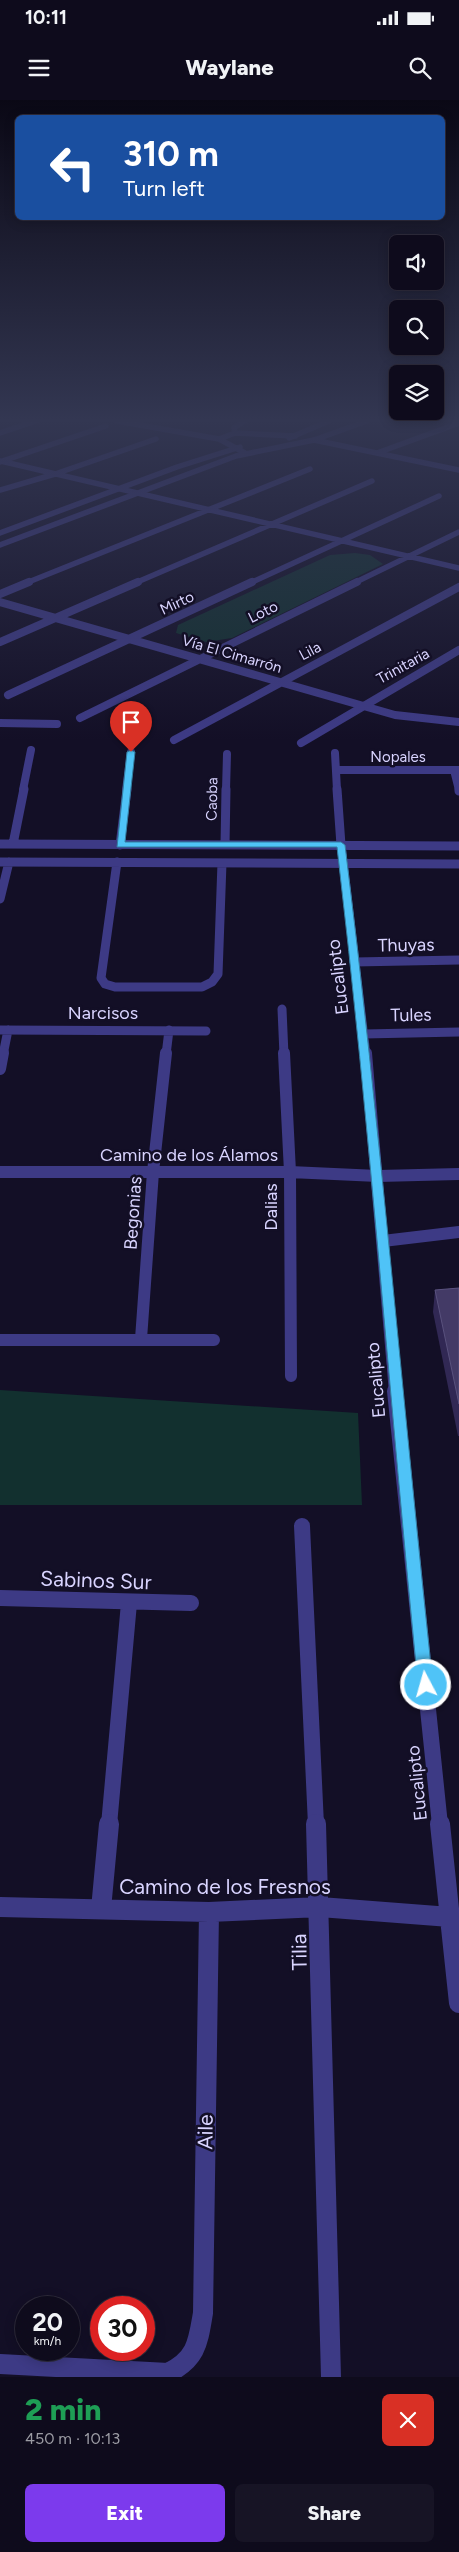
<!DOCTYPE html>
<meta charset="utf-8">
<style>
:root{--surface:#0e0b1c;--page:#171425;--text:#f1f3f6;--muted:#9b9ba3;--line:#2e2b3b;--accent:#7c3aed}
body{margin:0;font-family:Figtree,sans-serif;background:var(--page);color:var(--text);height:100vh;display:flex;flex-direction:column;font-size:19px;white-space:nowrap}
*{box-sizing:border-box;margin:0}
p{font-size:16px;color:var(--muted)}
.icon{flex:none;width:28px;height:28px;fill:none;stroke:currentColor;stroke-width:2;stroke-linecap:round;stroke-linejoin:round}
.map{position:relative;height:2277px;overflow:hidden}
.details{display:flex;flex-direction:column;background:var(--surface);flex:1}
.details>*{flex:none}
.guide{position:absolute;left:15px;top:15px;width:430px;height:105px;border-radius:8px;box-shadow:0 2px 12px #0003,0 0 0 1px var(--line);background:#1a4fa0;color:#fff;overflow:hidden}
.fabs{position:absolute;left:389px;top:135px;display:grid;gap:10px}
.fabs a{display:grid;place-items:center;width:55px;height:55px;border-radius:8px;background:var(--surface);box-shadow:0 2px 12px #0003,0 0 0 1px var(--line);font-size:25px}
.speed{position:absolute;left:15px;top:2196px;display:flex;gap:10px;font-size:25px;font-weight:700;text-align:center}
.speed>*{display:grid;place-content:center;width:65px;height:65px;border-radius:50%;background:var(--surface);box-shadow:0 2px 12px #0003,0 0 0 1px var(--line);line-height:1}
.speed small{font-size:12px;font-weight:400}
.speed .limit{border:8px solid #d22;background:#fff;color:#111}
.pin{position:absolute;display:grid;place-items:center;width:42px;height:42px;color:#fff;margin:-51px -21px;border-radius:50% 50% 50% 0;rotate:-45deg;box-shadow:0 0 5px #0007}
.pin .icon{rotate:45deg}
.me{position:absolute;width:55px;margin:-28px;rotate:354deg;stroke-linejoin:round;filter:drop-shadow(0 0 4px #0008)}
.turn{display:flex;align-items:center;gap:18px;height:105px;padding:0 25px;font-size:22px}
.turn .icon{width:65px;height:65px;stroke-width:2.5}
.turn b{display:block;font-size:35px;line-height:42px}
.round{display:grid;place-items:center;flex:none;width:52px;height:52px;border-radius:8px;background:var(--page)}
.overview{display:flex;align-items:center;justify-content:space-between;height:85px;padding:0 25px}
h1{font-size:30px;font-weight:800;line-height:38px;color:#1e9e55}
.cta{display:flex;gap:10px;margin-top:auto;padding:10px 25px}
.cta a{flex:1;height:58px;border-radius:8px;background:var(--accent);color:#fff;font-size:20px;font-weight:800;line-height:58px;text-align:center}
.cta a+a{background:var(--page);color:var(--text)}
.status{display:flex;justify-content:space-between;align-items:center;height:35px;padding:0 25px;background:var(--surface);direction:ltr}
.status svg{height:14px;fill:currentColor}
header{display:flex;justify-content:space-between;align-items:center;height:65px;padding:0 25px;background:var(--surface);font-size:22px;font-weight:800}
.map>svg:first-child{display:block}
.green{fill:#12302f}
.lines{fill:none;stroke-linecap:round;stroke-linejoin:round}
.service{stroke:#3d3a85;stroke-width:12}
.minor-far5{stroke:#3d3a85;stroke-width:5.5}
.minor-far4{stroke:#3d3a85;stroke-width:8}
.minor-far3{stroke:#3d3a85;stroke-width:9}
.minor-far2{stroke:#3d3a85;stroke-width:12}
.minor-far1{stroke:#3d3a85;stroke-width:16}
.minor{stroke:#3d3a85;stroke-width:20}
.tertiary{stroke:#3d3a85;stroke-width:5.5}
.wall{fill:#312854}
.building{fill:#433a66;stroke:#5a527e}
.route{fill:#4fc3f7;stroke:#337fa1}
.labels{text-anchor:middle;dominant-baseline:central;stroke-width:5;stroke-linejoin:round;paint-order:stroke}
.far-street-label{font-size:15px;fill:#d9d4ff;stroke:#130f26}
.street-label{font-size:18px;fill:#d9d4ff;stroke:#130f26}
.near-street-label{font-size:21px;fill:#d9d4ff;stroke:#130f26}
</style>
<div class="status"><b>10:11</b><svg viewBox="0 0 49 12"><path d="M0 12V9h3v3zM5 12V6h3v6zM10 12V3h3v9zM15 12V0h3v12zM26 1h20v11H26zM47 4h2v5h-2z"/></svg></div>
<header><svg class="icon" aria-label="menu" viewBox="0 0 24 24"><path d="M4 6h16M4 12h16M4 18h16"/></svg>Waylane<svg class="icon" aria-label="search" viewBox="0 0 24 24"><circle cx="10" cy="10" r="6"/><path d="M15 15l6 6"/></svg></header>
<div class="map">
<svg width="459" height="2277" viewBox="0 0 459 2277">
<rect width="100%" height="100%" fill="#130f26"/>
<!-- green -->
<path class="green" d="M355,453L370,455L383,464L232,538L206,542L176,533L178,525L330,455Z
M0,1290L358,1313L362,1405H0Z"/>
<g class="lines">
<!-- service -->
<path class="service" d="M383,1141L459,1132"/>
<!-- minor-far5 -->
<path class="minor-far5" d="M117,321L219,339
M0,333L36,321
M235,333L234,328L244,321
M314,340L459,370
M245,353L219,339L235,333L295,336
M377,353L459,323
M0,361L459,468
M0,362L106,326
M0,390L55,374L156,339
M26,483L310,369
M135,483L372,381
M250,483L439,396
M354,483L459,432"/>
<!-- minor-far4 -->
<path class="minor-far4" d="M0,494L29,482
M0,502L395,615L459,622
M0,542L138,482
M8,595L252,482
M80,618L357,482
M0,623L57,624
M174,640L459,487
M301,643L459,550
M335,653L337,690
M337,670H459
M454,670L459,690
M23,690L31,650
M126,690L131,652
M226,690L227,654"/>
<!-- minor-far3 -->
<path class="minor-far3" d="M337,689L341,745L366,955
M459,689V691
M0,744L459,746
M13,744L24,689
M120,745L127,689
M225,745L226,689
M0,762L459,764
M117,762L101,878L105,884L115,887H202L212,882L218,874L222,763
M0,799L9,762
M354,862L459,860
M282,909L284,955
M0,930L206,931
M364,934L459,932
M3,955L8,930
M166,955L169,930"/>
<!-- minor-far2 -->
<path class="minor-far2" d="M284,953L290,1072L291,1276
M366,953L395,1293
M0,969L3,953
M0,1072H290L378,1076L459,1074
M141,1239L153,1072L166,953
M0,1240H214"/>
<!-- minor-far1 -->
<path class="minor-far1" d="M395,1291L440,1725
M302,1426L316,1725
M0,1498L191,1503
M109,1725L129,1503"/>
<!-- minor -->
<path class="minor" d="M316,1724L331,2277
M440,1724L459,1903
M0,1807L209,1812L320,1807L450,1817
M101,1809L109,1724
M0,2264L168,2273C197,2259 198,2242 203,2213L209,1812"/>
<!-- tertiary -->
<path class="tertiary" d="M289,338L329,321
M0,433L177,367L240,347
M0,445L236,356L314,340L367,321"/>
</g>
<!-- wall -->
<path class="wall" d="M459,1188V1336H458L433,1212L435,1190Z"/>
<!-- building -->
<path class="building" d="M459,1188V1304L435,1190Z"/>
<!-- sky -->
<linearGradient id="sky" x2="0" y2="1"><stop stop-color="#0a0815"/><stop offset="0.5" stop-color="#333752"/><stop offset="1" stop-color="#333752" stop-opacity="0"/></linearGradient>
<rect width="459" height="640" fill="url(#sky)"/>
<!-- route -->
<path class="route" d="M131,650L135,652L125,742H341L345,745C380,1024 403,1305 433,1585L431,1589L426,1591L420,1589L418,1585C390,1306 370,1026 337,747H117L127,652Z"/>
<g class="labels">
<!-- far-street labels -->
<g class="far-street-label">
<text transform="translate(177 503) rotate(-25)">Mirto</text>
<text transform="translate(263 512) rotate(-26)">Loto</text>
<text transform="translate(310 551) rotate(-28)">Lila</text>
<text transform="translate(232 554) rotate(16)">Vía El Cimarrón</text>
<text transform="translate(403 566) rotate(-29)">Trinitaria</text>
<text x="398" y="657">Nopales</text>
<text transform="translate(212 699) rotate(-89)">Caoba</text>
</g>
<!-- street labels -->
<g class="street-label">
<text transform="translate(406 845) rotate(-1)">Thuyas</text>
<text transform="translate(338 877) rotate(-97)">Eucalipto</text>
<text x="103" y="913">Narcisos</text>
<text transform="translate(411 915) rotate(-1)">Tules</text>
<text x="189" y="1055">Camino de los Álamos</text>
<text transform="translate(271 1107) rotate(-90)">Dalias</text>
<text transform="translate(133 1113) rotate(-86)">Begonias</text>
<text transform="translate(376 1280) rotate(-95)">Eucalipto</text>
<text transform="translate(417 1683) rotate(-96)">Eucalipto</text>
</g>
<!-- near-street labels -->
<g class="near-street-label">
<text transform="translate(96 1480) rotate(2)">Sabinos Sur</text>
<text x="225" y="1786">Camino de los Fresnos</text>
<text transform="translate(299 1852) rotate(-91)">Tilia</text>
<text transform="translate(205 2032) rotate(-89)">Aile</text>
</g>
</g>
</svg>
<div class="fabs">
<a><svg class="icon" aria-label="sound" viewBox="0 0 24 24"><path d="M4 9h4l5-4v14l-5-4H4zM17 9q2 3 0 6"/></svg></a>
<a><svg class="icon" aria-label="search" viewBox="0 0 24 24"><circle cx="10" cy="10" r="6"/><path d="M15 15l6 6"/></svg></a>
<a><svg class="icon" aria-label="layers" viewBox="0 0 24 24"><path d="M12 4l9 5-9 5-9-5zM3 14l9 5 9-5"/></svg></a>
</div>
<div class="speed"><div>20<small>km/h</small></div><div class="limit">30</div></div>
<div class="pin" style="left:131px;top:652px;background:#d93025"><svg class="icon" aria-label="arrive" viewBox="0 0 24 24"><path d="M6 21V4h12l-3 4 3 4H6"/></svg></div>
<svg class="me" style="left:426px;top:1585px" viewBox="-20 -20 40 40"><circle r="17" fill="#4fc3f7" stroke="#fff" stroke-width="3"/><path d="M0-11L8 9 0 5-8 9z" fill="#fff"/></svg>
<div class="guide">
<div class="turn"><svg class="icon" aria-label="left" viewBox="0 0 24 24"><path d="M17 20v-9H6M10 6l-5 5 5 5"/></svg><div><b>310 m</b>Turn left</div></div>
</div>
</div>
<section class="details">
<div class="overview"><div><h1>2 min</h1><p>450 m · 10:13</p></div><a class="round" style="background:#d93025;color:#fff"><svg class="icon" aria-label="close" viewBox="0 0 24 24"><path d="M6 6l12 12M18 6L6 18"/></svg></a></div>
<div class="cta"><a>Exit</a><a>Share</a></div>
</section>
